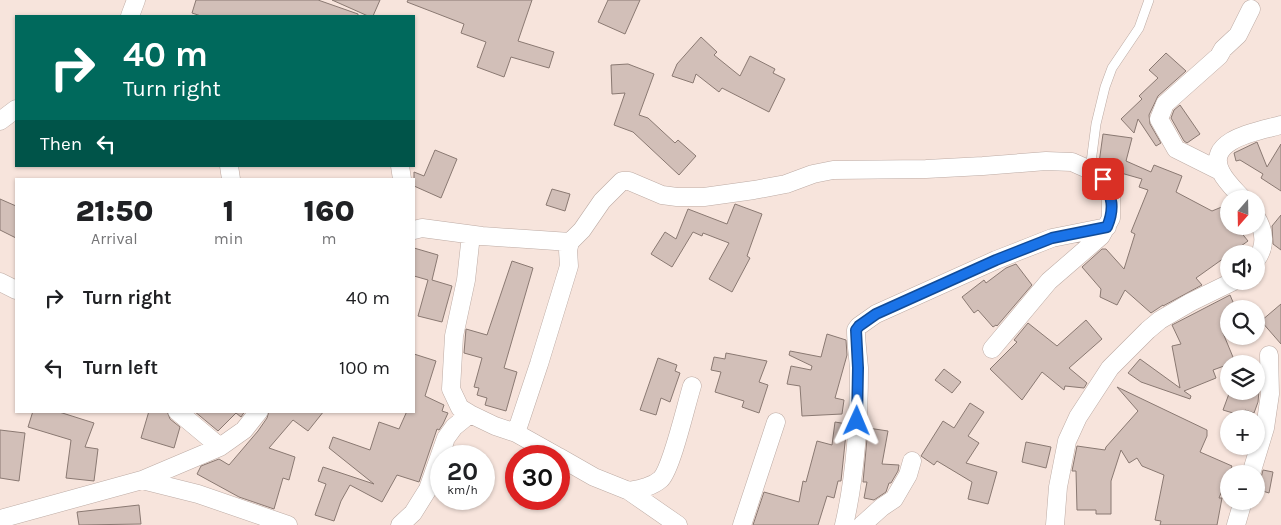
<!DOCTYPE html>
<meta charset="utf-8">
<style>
:root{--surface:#fff;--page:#f6f6f6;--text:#202124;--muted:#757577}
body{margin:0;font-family:Karla,sans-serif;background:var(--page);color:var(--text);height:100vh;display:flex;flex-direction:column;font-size:19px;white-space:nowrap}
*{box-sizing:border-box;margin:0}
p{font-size:16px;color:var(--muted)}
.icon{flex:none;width:28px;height:28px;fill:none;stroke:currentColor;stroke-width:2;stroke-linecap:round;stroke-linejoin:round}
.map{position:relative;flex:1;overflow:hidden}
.panel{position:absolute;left:15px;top:178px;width:400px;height:235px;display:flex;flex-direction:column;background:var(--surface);border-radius:0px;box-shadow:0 1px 4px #0004}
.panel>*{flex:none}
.guide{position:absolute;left:15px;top:15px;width:400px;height:152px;border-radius:0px;box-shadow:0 1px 4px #0004;background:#00695c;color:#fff;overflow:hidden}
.needle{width:32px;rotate:200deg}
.fabs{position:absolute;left:1220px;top:190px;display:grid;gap:10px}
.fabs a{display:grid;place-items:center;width:45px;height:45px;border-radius:50%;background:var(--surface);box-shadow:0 1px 4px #0004;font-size:25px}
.speed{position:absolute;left:430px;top:445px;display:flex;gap:10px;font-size:25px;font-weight:700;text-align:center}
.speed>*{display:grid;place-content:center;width:65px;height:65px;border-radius:50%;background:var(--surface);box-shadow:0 1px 4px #0004;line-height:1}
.speed small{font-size:12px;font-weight:400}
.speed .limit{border:8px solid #d22;background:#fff;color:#111}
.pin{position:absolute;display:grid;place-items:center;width:42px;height:42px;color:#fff;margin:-21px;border-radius:10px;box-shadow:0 2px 8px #0006}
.me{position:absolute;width:55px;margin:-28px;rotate:1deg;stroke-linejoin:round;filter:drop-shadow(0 0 4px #0008)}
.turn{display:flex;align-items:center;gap:18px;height:105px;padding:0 25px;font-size:22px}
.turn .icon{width:65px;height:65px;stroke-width:2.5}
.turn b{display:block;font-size:35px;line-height:42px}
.then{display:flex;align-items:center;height:48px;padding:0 25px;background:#0003;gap:10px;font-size:19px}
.eta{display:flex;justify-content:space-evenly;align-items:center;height:85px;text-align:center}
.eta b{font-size:30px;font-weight:800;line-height:35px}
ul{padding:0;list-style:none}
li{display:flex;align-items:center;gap:15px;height:70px;padding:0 25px}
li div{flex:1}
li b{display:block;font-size:19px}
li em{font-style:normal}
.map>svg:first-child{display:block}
.building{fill:#d2bfb8;stroke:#8a7972}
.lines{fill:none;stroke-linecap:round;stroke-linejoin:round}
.lane-casing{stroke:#bdaba4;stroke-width:10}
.street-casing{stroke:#bdaba4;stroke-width:19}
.lane{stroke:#fff;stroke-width:9}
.street{stroke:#fff;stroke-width:18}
.route-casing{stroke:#114b97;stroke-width:12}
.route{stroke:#1a73e8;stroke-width:9}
</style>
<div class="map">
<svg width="1281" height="525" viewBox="0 0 1281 525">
<rect width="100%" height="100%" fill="#f7e4dc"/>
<!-- building -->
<path class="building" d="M196,0H318L358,14V16H201L192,13Z
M332,0H380L373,16H368Z
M408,0H532L518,41L554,52L549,68L511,57L504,77L477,67L486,42L461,33L464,24L407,2Z
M608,0H640L625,34L598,22Z
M701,37L717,52L714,55L740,76L750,56L775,69L773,73L785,79L769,112L722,88L719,92L696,74L693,83L672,76L677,64Z
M1166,53L1186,71L1158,96L1149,115L1150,124L1161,143L1156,146L1138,119L1134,133L1121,119L1142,99L1139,96L1158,78L1149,70Z
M628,64L654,74L639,115L648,118L675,143L678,140L696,156L679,175L633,132L614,125L625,93L612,94L611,65Z
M1180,105L1200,134L1187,143L1184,141L1171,118L1174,110Z
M1103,134L1132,138L1126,161L1151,172L1154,165L1182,176L1176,192L1212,211L1229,204V226H1236L1248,241L1196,278L1202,285L1163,306V305L1151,313L1125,290L1117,305L1100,297L1101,289L1082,267L1102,249H1106L1124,269L1135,234L1131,232L1148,190L1139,187L1142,179L1107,169L1099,163Z
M1257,142L1267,167L1281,144V191L1261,178L1263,174L1240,160L1236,161L1234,153Z
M435,150L457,159L441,198L414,186V172L424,176Z
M552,189L570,194L565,211L546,205Z
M0,199L16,206V238L0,230Z
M735,204L762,214L747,256L750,258L732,292L709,279L729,243L703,233L702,236L693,232L672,267L651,254L665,232L676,239L688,209L727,224Z
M1281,215V250L1273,244L1272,226Z
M414,248L438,255L432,280L452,286L442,322L418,316L428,280L414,276Z
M512,261L533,268L504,368L517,372L506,411L485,405L487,398L477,395L479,388L474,387L482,358L464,353L466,329L487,335Z
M1016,264L1032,285L997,326L996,325L993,327L978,310L974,313L962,297L984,280L986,283L1006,268Z
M1230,295L1236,309H1229V331L1223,333L1235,362L1213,370L1216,378L1184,391L1191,396L1190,399L1141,382L1128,373L1140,359L1180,388L1172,346L1181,344L1172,325Z
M1281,304V344L1261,321Z
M1086,320L1102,339L1069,368L1087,383L1084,388L1065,386L1064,390L1042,372L1022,400L990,369L1017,342L1014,340L1028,323L1057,346Z
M827,334L846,340L847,355L835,398L844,400L842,414L802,416L800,386L787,384L791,366L811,370L812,366L789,355L790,351L821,357Z
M726,353L767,361L759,382L768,385L759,413L742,407L744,401L715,392L721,372L711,370L714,357L725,359Z
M414,354L436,361L425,396L444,405L442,411L448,413L443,424L439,430L437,429L419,482L397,475L382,502L350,485L341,501L334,521L315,515L326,484L318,481L323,467L374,484L329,448L333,437L370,450L379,422L399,429L407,411H414Z
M658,358L677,365L675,371L680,373L670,402L661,398L656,415L640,410Z
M944,369L961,382L952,393L935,380Z
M1117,387L1207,430V436L1200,452L1232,466L1219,498H1222L1217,525H1160L1161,521L1155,520L1164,475L1142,466L1137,458L1129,463L1121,450L1111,481V514H1096V510H1077L1076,471H1072L1077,446L1105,450L1106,447L1138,411Z
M1230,391H1259L1258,402L1254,413L1245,410L1243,416L1223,410Z
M970,403L984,412L968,436L979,443L966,463L997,472L988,504L968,499L972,482L937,461L934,465L921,456L943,421L954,428Z
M33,411H56L94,423L85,447L98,449L94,481L66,478L71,440L28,427Z
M149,411H167L170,419L180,427L174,448L141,438Z
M194,411H245L241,417L236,413L218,431Z
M269,411H324L308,431L293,420L269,448L295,457L289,480L283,478L274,509L239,497L197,474L201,466L219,459L229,465L258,431L267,418Z
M835,422L847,424L841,481H838L834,498L827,496L818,525H753L764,492L799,502L803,481L806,482L817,441L832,445Z
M868,428L888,431L882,464L899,465L898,471L891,483H889L886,492L874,500L864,498L867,482H863Z
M0,430L25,433L19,481L0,478Z
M1026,442L1051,447L1046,468L1022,462Z
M1263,470L1273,472L1269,493L1256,489V483L1261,478Z
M139,505L141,524L79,525L77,512Z"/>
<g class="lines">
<!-- lane casing -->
<g class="lane-casing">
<path id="lane" d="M1090,170L1096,124L1105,87L1112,68L1139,28L1149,0"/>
</g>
<!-- street casing -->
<g class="street-casing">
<path id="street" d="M130,16L136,0
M0,121L16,109
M229,166L231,179
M400,166L402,179
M1220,171L1176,149L1159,119L1165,104L1219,56L1223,49L1238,35L1251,9
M1243,199C1235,190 1226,182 1221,172C1204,139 1260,131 1281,125
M1256,217C1265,231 1266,247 1256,260
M414,230L422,228L482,236L570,242
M471,235L466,280L454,336L451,389L460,408L470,414L495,426L516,433L557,456
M0,282L16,290
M177,411L220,447
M516,433L539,364L569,266L568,250L570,242L582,230L602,201L622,181H629L662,195L677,197H704L754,190L786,184L813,174L833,170L926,169L983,166L1046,161L1072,162L1090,170L1103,179L1111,194V218L1101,236L1049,281L992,349
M559,457L594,477L629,491L678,525
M1251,474L1265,428L1270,394L1269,355
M142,480L220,447L244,430L259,411
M629,491C640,489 652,487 661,479C672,467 686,405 692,386
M0,519L142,480L198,494L288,525
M400,525L413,513L428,489L446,438L454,427L470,414
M742,525L776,422
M844,525C856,474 859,420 859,368C858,355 856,343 856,330L859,326L876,314L996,260L1052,238L1107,227
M862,525L882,507L894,499L908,475L912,461
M1055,525L1058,487L1067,441L1078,417L1110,368L1148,330L1160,320L1191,302L1234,281
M1236,525L1243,501"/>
</g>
<!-- lane -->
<use href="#lane" class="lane"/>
<!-- street -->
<use href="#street" class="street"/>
</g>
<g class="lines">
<!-- route casing -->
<g class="route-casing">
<path id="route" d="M857,421L858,368L856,330L859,326L876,314L996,260L1052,238L1107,227C1115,208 1112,197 1103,179"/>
</g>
<!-- route -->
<use href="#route" class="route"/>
</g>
</svg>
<div class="fabs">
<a><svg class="needle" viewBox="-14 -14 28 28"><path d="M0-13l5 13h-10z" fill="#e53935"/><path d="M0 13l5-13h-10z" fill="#757577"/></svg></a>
<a><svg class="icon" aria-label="sound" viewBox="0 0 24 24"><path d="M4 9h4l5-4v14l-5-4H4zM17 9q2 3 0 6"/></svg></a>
<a><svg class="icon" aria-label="search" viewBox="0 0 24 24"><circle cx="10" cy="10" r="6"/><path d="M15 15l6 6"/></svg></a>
<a><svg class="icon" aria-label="layers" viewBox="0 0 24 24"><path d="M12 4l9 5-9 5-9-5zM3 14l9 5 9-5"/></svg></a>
<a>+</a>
<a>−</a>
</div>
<div class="speed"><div>20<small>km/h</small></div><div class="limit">30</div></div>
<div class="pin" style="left:1103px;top:179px;background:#d93025"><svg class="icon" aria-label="arrive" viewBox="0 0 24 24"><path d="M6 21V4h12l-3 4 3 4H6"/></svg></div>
<svg class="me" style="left:857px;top:421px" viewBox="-20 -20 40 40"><path d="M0-17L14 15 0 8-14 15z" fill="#1a73e8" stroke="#fff" stroke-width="4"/></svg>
<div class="guide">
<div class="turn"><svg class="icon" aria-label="right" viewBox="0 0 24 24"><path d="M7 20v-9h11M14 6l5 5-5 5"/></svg><div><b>40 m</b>Turn right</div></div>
<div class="then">Then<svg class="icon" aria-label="left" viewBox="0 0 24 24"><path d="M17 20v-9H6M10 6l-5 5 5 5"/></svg></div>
</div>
<section class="panel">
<div class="eta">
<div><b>21:50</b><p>Arrival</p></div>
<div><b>1</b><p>min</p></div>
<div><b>160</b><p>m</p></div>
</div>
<ul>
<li><svg class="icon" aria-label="right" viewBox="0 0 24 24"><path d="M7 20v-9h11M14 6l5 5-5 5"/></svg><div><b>Turn right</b></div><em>40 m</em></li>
<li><svg class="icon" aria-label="left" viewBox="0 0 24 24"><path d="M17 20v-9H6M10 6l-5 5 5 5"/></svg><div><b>Turn left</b></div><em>100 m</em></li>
</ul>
</section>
</div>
